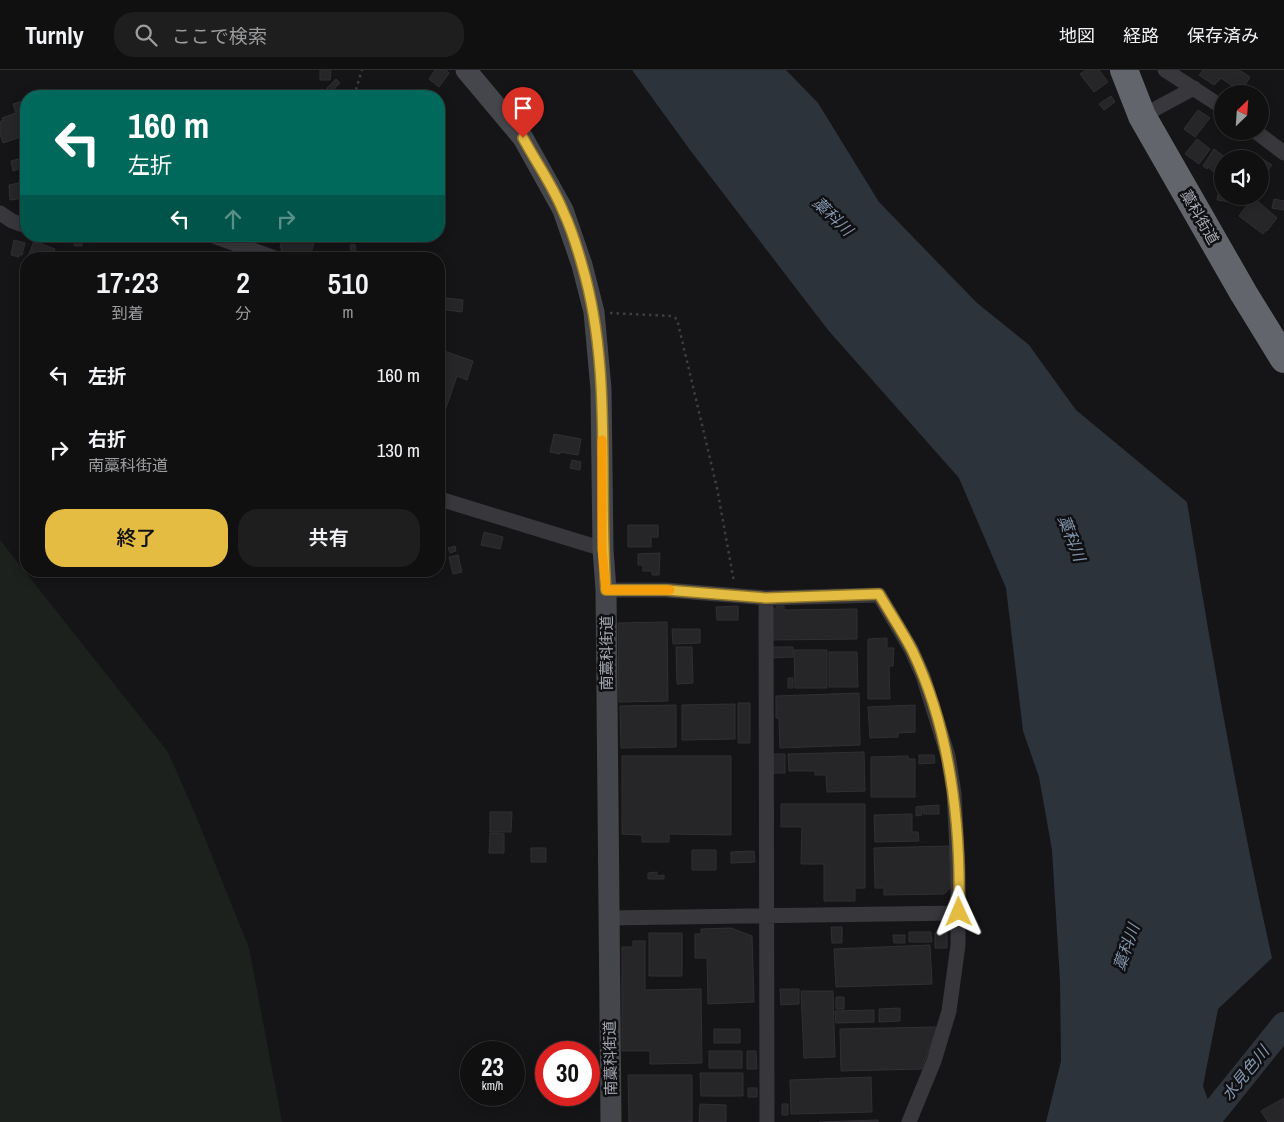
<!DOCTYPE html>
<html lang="ja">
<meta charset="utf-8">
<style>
:root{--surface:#101011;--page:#1e1e1f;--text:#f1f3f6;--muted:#9c9d9f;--line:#303031;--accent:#e3bc41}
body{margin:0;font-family:"Archivo Narrow","Noto Sans JP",sans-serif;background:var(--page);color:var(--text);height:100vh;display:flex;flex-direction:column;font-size:19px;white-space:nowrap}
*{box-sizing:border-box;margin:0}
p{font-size:16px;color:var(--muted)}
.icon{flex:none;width:28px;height:28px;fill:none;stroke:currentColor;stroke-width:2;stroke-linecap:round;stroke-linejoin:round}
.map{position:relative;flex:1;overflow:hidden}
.drawer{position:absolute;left:20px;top:182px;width:425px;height:325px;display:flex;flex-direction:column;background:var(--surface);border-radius:20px;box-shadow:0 2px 12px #0003,0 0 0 1px var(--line)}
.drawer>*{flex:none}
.banner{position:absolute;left:20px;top:20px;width:425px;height:152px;border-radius:20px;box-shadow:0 2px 12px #0003,0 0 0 1px var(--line);background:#00695c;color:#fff;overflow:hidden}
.needle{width:32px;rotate:25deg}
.controls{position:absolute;left:1214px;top:15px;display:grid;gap:10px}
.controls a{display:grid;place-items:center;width:55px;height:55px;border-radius:50%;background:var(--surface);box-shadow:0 2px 12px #0003,0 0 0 1px var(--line);font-size:25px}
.speed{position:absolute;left:460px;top:971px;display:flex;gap:10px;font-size:25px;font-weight:700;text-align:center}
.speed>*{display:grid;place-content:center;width:65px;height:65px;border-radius:50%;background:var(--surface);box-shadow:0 2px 12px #0003,0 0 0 1px var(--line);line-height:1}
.speed small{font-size:12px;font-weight:400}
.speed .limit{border:8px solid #d22;background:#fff;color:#111}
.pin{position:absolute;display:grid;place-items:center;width:42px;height:42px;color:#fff;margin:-51px -21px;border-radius:50% 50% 50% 0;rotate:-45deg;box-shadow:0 0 5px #0007}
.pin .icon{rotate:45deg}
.me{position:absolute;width:55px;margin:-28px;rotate:359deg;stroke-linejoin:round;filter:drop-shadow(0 0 4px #0008)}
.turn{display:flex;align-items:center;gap:18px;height:105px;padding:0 25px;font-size:22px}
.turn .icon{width:65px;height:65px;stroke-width:2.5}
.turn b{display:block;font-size:35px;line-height:42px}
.lanes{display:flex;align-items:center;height:48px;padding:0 25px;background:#0003;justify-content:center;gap:25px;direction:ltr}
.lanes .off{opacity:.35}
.eta{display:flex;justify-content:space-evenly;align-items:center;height:85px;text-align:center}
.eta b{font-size:30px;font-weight:600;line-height:35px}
.primary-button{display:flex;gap:10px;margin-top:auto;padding:10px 25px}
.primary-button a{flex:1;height:58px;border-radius:20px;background:var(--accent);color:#111;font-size:20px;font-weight:600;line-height:58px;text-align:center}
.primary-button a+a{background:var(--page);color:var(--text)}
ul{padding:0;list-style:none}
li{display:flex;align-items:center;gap:15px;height:75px;padding:0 25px}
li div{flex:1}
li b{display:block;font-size:19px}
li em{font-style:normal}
header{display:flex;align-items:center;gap:30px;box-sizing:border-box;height:70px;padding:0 25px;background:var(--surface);border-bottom:1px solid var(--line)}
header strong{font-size:24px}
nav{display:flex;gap:28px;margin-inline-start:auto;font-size:18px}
.search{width:350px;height:45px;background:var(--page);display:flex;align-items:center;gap:12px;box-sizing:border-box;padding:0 18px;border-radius:20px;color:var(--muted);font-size:19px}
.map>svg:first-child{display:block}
.green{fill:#1c211d}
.water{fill:#2c333a}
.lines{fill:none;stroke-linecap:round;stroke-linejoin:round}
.river{stroke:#2c333a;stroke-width:26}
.building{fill:#262528;stroke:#302f33}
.path{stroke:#3d3e42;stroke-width:2.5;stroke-dasharray:2.5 4;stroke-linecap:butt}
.street{stroke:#37373c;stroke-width:15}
.secondary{stroke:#45464b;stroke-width:21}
.highway{stroke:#63656c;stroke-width:28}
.route-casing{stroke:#947a2a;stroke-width:12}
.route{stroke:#e3bc41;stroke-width:9}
.slow{stroke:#f59e0b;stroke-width:9}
.labels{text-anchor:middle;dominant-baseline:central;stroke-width:5;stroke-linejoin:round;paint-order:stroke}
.street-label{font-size:15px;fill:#a8abb6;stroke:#101012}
.water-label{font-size:16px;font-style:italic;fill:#8295ae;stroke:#101012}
</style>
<header>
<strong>Turnly</strong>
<div class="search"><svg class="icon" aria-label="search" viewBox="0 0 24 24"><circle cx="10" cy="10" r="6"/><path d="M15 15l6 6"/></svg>ここで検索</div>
<nav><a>地図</a><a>経路</a><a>保存済み</a></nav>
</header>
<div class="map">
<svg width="1284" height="1052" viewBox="0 0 1284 1052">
<rect width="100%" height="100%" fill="#151517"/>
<!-- green -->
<path class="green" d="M0,470L168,682L194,741L249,878L282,1052H0Z"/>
<!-- water -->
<path class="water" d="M632,0H786L818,33L879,132L977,233L1029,275L1076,340L1187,432C1212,585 1238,737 1272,888L1218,939L1203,1016L1216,1052H1046L1061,991L1060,911L1052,780L1039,707L1023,661L1006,518L959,408L828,260L690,80Z"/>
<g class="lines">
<!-- river -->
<path class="river" d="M1206,1052L1284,955"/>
</g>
<!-- building -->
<path class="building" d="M320,0H331L330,10H320Z
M435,0H446L449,3L439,17L429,9Z
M1086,0H1099L1108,12L1094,22L1080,4Z
M1203,0H1239L1250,7L1241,22L1221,8L1214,15L1199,5Z
M336,9L340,13L331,22L327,18Z
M1111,26L1115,32L1104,40L1099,34Z
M26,30V65L3,73L0,64V52L3,50L2,48L16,43L13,34Z
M1198,40L1210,48L1195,67L1184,59Z
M1228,61H1238L1232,69L1225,64Z
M1197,69L1210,79L1199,94L1185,84Z
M1214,79L1227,89H1222V105L1221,108L1208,97L1207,99L1203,96Z
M26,87V97L13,101L11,91Z
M1261,88L1272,95L1260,110V89Z
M20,105L26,106V128L10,130L9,115L19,113Z
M1219,119H1222V126H1238L1237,133L1217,130Z
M1253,127L1277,148L1267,161L1266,160L1263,164L1239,146Z
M1274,129L1284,131V140L1272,138Z
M283,166H302L315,170L310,186L305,184L304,187L281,181L282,178H280Z
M75,168H82V176H74Z
M14,170L25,173L22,185H19V187L11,185Z
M34,171L55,179L51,189H43L29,184Z
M355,174L357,189H352L350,175Z
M313,185L328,186L327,189H313Z
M25,189H26V216L22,212L25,202L22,201Z
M439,227L463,230L462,242L439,239Z
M444,281L473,291L467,310L457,306L439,358V297Z
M554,364L581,369L578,385L560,382V384L550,382Z
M572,390L581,392L580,400L570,398Z
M628,455H658V467H651V477H628Z
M484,462L503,467L500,479L481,475Z
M455,476L456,481L450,483L448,478Z
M660,483L659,505H652V501H643V495H638V484Z
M458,485L462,502L453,504L449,487Z
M738,536V550H717L716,537Z
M777,536H784V540L857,539V569L769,570L768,548Z
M667,552L668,631L619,632L618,553Z
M672,559H700V573L673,574Z
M887,568V578H894L893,596H889L890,629H868V569Z
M676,577H692L693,613L677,614Z
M769,577H793V587L769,588Z
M794,580H827V618H795Z
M829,582H857L858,617H829Z
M788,608H793V618H788Z
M859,623L860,675L780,678L779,648H776V626Z
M738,633H750V673H738Z
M735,634V669L682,670V635Z
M676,635V677L621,678L620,636Z
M915,635V662L898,663V667L870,668L868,637Z
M864,682L865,721L827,722L826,705H815V701H789L788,684Z
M773,684H785V703H773Z
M919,685H934L935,693L919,694Z
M622,686H731V765L669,764V772H642V765L622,764Z
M908,686V689H915V727H871V687Z
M781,734H865V818H855V831H824V794H801L802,757H781Z
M939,735V744H924L923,736Z
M922,736V745L916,746V737Z
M490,742H512L511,762H490Z
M912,744V762H918L919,771L875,772L874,745Z
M490,763L504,764V783H489Z
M949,776L951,817L944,824L884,825V818H875L874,778Z
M531,778H546V792H531Z
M692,780H716V800H692Z
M754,781L755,792L731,793V782Z
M657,802V806L664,805V809H648V803Z
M831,857H842V873H832Z
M731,858L752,866L754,932L708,934L707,888H695V864H701V859Z
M909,862H931L932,872H909Z
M649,863H682V906H649Z
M935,863H947V878H935Z
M893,865H905V873H894Z
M633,871H645V920L701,919L702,993L650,994V981H622V877H633Z
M930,875L932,914L836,917L834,879Z
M780,919H799V934L781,935Z
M801,921H833L835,987L804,988Z
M836,927H844V939H836Z
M900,938V951L879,952V939Z
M874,940V952L836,953L835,941Z
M937,957L922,999L841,1001L840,959Z
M714,959H740V973H714Z
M709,981H742V998H709Z
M747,981H756L757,999H747Z
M700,1003H743V1026H701Z
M628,1005H692V1052H629Z
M871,1007L872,1042L791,1044L790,1010Z
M748,1018H757V1027H748Z
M1284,1028V1052H1268L1261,1041Z
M700,1034L726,1035V1052H699Z
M782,1034H788V1045H782Z
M878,1050V1052H819Z"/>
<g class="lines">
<!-- path -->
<path class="path" d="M272,26H312L326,24L350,26
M354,26L362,0
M610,243L671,246L677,249L717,418L734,512"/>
<!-- street -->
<path class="street" d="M1165,0L1222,37
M1142,46L1194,18
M1255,61L1284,83
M0,143L12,151L26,156
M213,166L278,189
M439,426L443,430L603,479
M606,520H666L766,528L879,525L911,579L923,606L948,686L954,723L958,799V875L949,941L934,991L909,1052
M766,528L767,1052
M608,848L959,843"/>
<!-- secondary -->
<path class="secondary" d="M466,0L523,68L563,140L582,195L594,242L601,319L603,479L606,520L611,1052"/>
<!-- highway -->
<path class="highway" d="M1124,0L1142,46L1244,224L1284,289"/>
</g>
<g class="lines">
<!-- route casing -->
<g class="route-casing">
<path id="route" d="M523,68C536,92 553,116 563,141C571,158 577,177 582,195C613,299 598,413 606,520H666L766,528L879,524C890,543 902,561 912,580C951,661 961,753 959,842"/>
</g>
<!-- route -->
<use href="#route" class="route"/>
<!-- slow -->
<path class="slow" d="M602,370V479L606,520H670"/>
</g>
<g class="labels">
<!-- street labels -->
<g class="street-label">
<text transform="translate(1200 147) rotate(60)">藁科街道</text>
<text transform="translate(606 583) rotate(-90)">南藁科街道</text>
<text transform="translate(610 988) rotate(-91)">南藁科街道</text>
</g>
<!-- water labels -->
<g class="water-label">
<text transform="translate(833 146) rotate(44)">藁科川</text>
<text transform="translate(1072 468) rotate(69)">藁科川</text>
<text transform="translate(1126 877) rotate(-71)">藁科川</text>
<text transform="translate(1245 1003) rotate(-51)">水見色川</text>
</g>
</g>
</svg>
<div class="controls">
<a><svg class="needle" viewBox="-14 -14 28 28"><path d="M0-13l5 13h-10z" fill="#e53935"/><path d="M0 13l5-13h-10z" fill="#9c9d9f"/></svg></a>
<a><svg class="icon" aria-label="sound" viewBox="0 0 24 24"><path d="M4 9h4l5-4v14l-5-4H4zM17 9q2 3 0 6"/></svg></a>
</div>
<div class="speed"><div>23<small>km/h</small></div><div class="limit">30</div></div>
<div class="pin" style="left:523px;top:68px;background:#d93025"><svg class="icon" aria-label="arrive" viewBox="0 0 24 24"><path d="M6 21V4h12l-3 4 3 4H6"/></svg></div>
<svg class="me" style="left:959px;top:842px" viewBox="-20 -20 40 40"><path d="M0-17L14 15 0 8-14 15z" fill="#e3bc41" stroke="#fff" stroke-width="4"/></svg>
<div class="banner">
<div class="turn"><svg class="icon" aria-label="left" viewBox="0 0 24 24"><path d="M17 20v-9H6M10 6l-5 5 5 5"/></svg><div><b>160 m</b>左折</div></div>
<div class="lanes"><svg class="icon" aria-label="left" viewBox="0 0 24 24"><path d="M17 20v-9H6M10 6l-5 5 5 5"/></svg><svg class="icon off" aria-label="ahead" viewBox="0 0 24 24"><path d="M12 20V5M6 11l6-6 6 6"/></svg><svg class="icon off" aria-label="right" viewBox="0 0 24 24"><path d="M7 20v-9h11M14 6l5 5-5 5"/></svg></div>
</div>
<section class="drawer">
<div class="eta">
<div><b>17:23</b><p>到着</p></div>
<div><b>2</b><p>分</p></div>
<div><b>510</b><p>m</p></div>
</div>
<ul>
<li><svg class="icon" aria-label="left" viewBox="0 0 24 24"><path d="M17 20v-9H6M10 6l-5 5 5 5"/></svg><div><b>左折</b></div><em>160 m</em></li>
<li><svg class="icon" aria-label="right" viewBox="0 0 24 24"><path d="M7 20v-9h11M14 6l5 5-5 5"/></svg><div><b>右折</b><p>南藁科街道</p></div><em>130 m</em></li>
</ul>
<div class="primary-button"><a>終了</a><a>共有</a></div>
</section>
</div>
